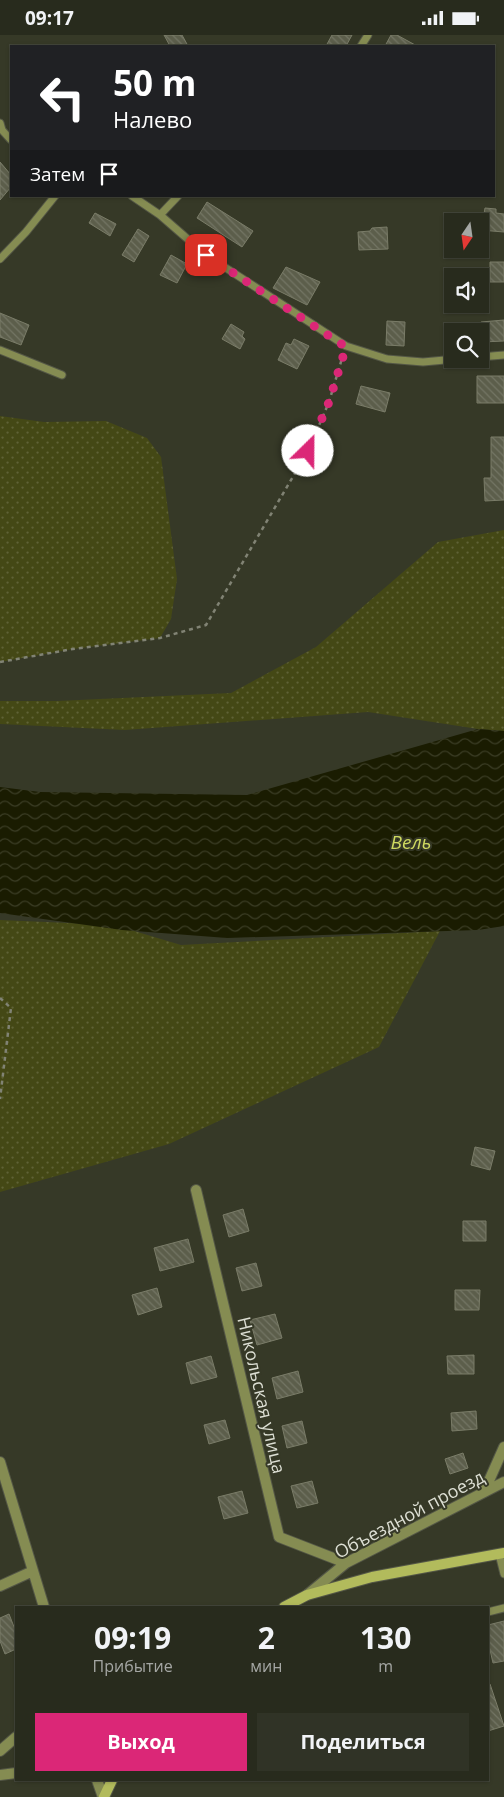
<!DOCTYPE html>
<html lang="ru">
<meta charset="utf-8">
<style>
:root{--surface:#282b1d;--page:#303326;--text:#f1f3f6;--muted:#a5a7a4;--line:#44473b;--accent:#db2777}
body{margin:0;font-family:"Open Sans",sans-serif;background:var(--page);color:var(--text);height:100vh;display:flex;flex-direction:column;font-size:19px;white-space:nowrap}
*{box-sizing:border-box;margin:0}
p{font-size:16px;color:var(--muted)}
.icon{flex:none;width:28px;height:28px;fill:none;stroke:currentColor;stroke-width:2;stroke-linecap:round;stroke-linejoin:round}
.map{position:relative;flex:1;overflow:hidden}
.side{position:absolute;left:15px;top:1571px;width:474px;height:175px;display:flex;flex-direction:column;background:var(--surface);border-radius:0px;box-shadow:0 1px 4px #0004,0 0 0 1px var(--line)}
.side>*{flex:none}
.banner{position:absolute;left:10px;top:10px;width:485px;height:152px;border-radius:0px;box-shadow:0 1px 4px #0004,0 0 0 1px var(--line);background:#202124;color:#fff;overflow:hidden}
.needle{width:32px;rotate:193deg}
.tools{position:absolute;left:444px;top:178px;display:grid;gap:10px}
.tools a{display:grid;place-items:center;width:45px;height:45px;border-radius:0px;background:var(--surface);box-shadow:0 1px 4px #0004,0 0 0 1px var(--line);font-size:25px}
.pin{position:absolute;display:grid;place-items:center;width:42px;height:42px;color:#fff;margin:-21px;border-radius:10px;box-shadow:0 2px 8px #0006}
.me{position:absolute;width:55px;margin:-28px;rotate:23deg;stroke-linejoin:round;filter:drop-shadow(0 0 4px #0008)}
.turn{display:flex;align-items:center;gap:18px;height:105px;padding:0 20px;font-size:22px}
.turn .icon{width:65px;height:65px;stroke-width:2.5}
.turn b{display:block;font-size:35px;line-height:42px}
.then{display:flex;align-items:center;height:48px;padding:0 20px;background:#0003;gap:10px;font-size:19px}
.eta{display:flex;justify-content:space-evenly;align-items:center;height:85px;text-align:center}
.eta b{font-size:30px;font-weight:700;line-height:35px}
.action{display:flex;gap:10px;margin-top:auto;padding:10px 20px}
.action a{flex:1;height:58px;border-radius:0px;background:var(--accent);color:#fff;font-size:20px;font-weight:700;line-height:58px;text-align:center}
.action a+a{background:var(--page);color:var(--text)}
.status{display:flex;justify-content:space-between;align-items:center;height:35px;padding:0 25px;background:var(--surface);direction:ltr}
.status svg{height:14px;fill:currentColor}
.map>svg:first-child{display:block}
.grass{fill:url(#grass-dots)}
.water{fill:url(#water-waves)}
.building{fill:url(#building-back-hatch);stroke:#7a7c68}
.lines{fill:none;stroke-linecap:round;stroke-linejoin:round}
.lane-casing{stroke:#545746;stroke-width:9}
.street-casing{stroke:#545746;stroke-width:12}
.secondary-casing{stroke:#545746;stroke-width:12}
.path{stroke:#818374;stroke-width:2.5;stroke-dasharray:4 4;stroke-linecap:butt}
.lane{stroke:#858c52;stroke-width:7}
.street{stroke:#858c52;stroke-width:10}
.secondary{stroke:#b2bb5c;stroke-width:10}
.route{stroke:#db2777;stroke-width:9;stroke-dasharray:0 16.2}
.labels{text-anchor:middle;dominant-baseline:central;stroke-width:4;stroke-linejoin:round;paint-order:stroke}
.street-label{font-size:18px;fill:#dddfd4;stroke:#363927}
.water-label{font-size:19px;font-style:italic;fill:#cfda60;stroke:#363927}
</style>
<div class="status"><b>09:17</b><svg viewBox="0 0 49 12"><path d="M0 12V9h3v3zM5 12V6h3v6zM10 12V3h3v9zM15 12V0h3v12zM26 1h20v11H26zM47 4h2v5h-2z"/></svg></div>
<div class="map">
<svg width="504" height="1762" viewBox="0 0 504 1762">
<defs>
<pattern id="grass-dots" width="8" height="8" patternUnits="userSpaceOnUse" patternTransform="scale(1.25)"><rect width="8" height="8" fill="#444815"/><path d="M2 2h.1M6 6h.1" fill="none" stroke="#5f6236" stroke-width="1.8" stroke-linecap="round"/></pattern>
<pattern id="water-waves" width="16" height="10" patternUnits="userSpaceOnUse" patternTransform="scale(1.25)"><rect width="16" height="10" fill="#1a1c01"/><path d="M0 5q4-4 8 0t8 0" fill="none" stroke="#3b3d25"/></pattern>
<pattern id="building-back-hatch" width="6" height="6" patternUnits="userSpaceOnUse" patternTransform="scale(1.25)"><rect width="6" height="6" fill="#5c5e4b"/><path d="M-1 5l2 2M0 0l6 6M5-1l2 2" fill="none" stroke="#737564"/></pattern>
</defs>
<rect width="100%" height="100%" fill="#363927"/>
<!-- grass -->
<path class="grass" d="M0,381L44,387L106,386L147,403L161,422L177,544L171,584L160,603L73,614L0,627Z
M504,495V696L478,694L368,677L125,695L0,689V666H57L231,658L316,612L438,507Z
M0,885L114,890L181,910L440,896L379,1012L169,1109L0,1157Z"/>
<!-- water -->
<path class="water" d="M478,694L504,696V891L478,895L227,903L122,895L0,878V752L40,757L247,760Z"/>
<!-- building -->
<path class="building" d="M164,0H182L188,11H170Z
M332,0H352L346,11H326Z
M391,0H397L417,11H385Z
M0,127L11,140V152L0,165Z
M207,167L253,196L242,212L197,183Z
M485,173L496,174V178L504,179V197L480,195V178L484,179Z
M95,178L116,189L110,201L89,188Z
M387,192L388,214L359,215L358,197L370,196L372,193Z
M138,194L149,201L134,227L122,220Z
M171,220L187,229L177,248L160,240Z
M490,227H504V247H490Z
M286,232L320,247L307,270L273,253Z
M0,278L29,290L21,310L0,302Z
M504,285V306L482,307L481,287Z
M387,286L405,287L404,311L386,310Z
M231,289L244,297L242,301L245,304L240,314L222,304Z
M294,304L309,311L297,334L278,325L286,308L291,310Z
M477,341H504V368H477Z
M361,351L390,358L385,377L356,369Z
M491,402H504V465L485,466L484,443H491Z
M475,1112L495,1116L490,1135L471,1130Z
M243,1174L249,1196L229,1202L223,1180Z
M463,1186H486V1206H463Z
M188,1204L194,1227L160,1236L154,1213Z
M256,1228L262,1251L242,1256L236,1233Z
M157,1253L162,1272L138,1280L132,1260Z
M455,1255H480L479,1275H455Z
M275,1279L282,1303L257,1310L250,1285Z
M474,1320V1339H448L447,1321Z
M211,1321L217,1342L191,1349L186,1328Z
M298,1336L303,1357L277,1364L272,1343Z
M476,1376L477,1394L452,1396L451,1378Z
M225,1385L230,1403L209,1409L204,1390Z
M302,1386L307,1408L287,1413L282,1391Z
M463,1418L468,1433L450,1439L445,1424Z
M312,1446L318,1468L297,1473L291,1451Z
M242,1456L248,1478L224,1484L218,1462Z
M9,1579L16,1597V1614L5,1619L0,1606V1583Z
M504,1586V1626L493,1628L488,1606V1590Z
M488,1649H490L504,1691L488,1696Z"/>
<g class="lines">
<!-- lane casing -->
<g class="lane-casing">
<path id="lane" d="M361,11L368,0
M0,88L2,95L11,105
M132,161L160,180L206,220L346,311L387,324L423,327L456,324
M160,180L178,161
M0,224L26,197L55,161
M0,315L62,340
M480,322L504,320
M499,1519L504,1539
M488,1577L504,1573"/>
</g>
<!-- street casing -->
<g class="street-casing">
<path id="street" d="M196,1155L279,1502L346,1528
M0,1427L44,1572
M484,1457L504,1412
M0,1551L33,1536
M307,1560L346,1528L504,1447
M0,1716L16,1702
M0,1740L16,1738
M97,1745L103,1762"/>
</g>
<!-- secondary casing -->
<g class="secondary-casing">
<path id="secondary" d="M284,1572L307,1560L372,1542L504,1518
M104,1762L112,1745"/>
</g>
<!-- path -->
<path class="path" d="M0,627L73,614L160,603L206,590L308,416L329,367L343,320
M0,963L11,973L0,1064"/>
<!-- lane -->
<use href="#lane" class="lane"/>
<!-- street -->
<use href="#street" class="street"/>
<!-- secondary -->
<use href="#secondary" class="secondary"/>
</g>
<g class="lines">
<!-- route -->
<path class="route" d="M206,220L346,312L329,367L308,416"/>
</g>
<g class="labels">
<!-- street labels -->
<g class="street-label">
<text transform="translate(262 1360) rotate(77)">Никольская улица</text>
<text transform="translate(409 1479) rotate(-28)">Объездной проезд</text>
</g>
<!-- water labels -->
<g class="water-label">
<text x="411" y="807">Вель</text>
</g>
</g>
</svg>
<div class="tools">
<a><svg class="needle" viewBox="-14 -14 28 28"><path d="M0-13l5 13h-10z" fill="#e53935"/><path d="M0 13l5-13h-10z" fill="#a5a7a4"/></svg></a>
<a><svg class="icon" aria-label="sound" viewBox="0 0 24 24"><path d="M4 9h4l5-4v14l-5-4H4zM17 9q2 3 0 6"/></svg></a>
<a><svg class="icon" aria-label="search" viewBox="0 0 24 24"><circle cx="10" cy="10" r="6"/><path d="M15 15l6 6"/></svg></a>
</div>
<div class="pin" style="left:206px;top:220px;background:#d93025"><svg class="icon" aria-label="arrive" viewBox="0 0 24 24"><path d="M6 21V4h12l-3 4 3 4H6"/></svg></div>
<svg class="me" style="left:308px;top:416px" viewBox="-20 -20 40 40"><circle r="19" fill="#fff"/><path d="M0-13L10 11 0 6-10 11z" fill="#db2777"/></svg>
<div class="banner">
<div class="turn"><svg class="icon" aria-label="left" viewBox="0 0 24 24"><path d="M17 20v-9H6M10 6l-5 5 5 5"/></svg><div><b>50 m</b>Налево</div></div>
<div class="then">Затем<svg class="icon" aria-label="arrive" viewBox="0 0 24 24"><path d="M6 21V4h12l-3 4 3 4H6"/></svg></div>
</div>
<section class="side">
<div class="eta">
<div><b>09:19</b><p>Прибытие</p></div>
<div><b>2</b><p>мин</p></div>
<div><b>130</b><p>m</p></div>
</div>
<div class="action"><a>Выход</a><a>Поделиться</a></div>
</section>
</div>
